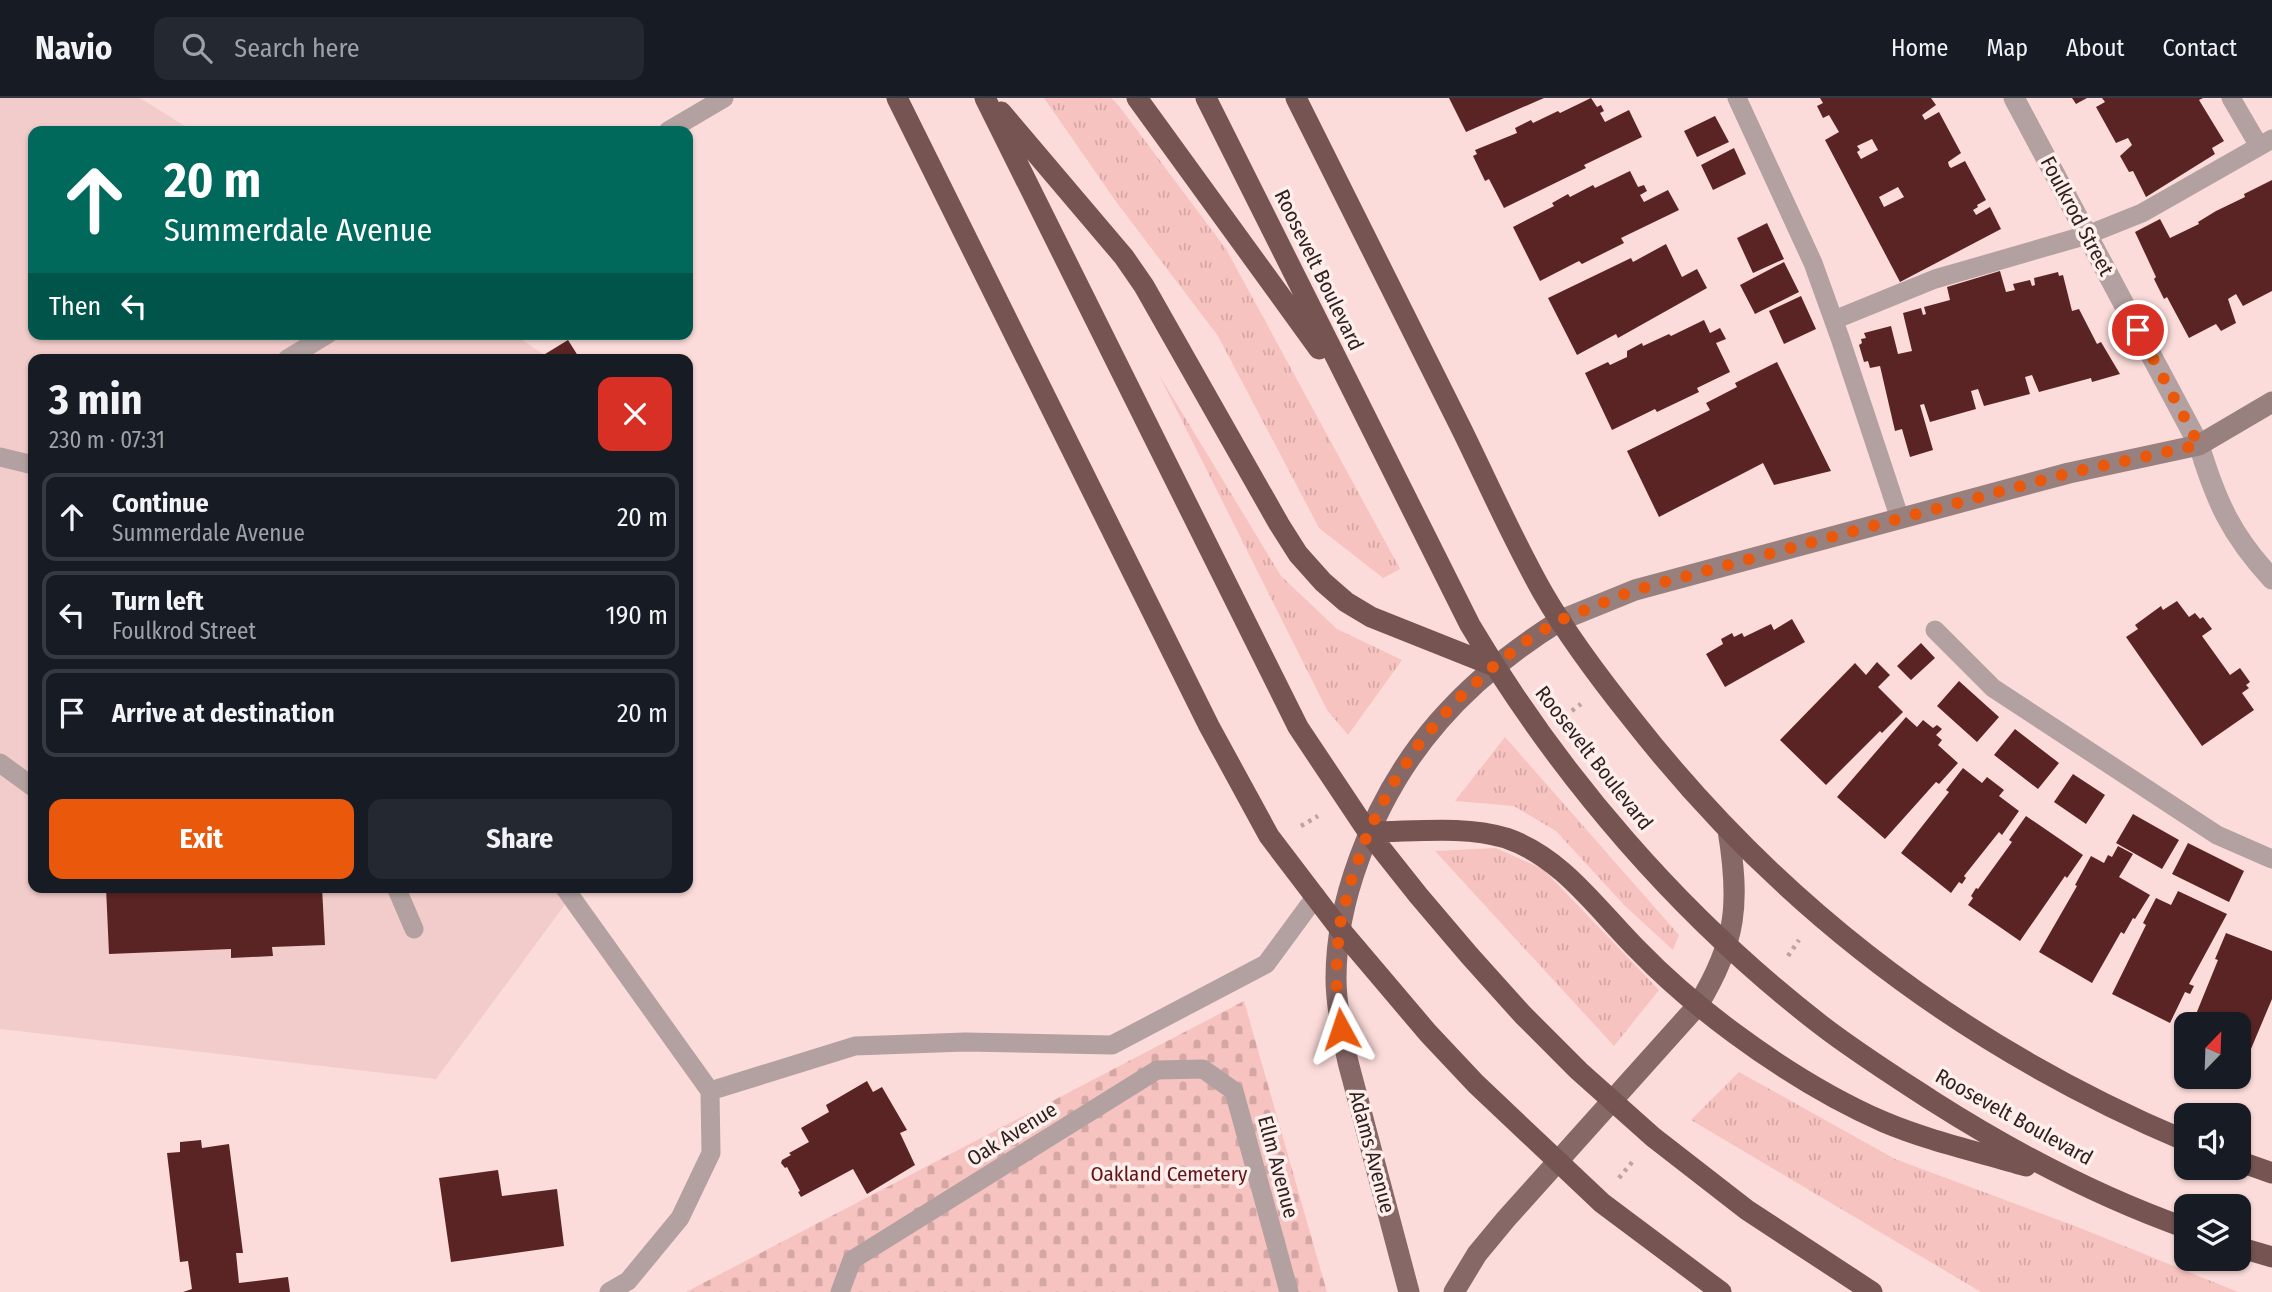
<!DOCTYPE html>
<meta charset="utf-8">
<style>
:root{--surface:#171b24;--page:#242831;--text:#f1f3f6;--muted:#9ea1a6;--line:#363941;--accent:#ea580c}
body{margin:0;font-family:"Fira Sans Condensed",sans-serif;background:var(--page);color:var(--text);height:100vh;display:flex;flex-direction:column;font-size:26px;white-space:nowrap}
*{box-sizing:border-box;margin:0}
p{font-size:23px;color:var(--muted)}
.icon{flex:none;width:38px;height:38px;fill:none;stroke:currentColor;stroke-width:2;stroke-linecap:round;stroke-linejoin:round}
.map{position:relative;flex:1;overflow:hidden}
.sheet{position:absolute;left:28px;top:256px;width:665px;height:539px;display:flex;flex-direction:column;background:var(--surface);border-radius:14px;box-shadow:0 2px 5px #0004}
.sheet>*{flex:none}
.banner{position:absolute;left:28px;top:28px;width:665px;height:214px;border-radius:14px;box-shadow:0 2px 5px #0004;background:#00695c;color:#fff;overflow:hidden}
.needle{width:46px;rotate:23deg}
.tools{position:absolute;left:2174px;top:914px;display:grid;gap:14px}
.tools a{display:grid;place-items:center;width:77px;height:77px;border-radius:14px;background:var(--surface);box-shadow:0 2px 5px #0004;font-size:35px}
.pin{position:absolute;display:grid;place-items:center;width:60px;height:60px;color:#fff;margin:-30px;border:4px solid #fff;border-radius:50%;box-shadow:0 2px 7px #0007}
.me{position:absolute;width:77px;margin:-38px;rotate:355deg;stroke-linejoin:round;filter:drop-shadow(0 0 5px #0008)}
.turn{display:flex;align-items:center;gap:24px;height:147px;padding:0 21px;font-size:32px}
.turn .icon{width:91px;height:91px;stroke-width:2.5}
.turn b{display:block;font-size:49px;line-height:60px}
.then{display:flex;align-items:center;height:66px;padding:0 21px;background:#0003;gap:14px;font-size:26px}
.round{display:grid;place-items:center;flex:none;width:74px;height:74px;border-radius:14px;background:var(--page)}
.headline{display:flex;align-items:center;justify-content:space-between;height:119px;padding:0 21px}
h1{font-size:42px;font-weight:700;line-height:52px}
.action{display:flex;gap:14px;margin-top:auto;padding:14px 21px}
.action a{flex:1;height:80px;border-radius:14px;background:var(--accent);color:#fff;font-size:28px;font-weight:700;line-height:80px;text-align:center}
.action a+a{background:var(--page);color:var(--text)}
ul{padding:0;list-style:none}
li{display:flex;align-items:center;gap:21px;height:88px;margin:0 14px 10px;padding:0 7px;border:4px solid var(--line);border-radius:14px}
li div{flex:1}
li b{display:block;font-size:26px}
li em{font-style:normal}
header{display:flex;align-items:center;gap:42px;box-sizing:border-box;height:98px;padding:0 35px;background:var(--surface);border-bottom:2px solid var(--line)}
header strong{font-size:33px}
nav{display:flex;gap:38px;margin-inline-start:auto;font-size:24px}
.search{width:490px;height:63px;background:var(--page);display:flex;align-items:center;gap:18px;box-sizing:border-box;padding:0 24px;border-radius:14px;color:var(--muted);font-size:26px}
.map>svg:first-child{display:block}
.built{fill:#f2ccca}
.grass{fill:url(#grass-tufts)}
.cemetery{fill:url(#cemetery-stones)}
.building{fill:#5a2424;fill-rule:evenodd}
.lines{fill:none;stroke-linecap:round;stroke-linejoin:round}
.path{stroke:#bca2a0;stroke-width:4.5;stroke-dasharray:3.5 5;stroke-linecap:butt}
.lane{stroke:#b2a1a0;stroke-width:19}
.street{stroke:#b2a1a0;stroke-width:21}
.secondary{stroke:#98807e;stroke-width:21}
.primary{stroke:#866867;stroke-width:21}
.highway{stroke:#755452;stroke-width:21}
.route{stroke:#ea580c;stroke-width:12;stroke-dasharray:0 21.6}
.labels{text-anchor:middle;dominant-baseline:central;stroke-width:7;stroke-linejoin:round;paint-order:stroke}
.street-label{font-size:21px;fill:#302121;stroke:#feeeec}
.park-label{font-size:21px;fill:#611419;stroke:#feeeec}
</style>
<header>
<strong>Navio</strong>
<div class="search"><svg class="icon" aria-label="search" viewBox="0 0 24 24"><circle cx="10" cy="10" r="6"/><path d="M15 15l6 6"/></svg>Search here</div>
<nav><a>Home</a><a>Map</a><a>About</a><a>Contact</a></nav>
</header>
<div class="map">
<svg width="2272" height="1194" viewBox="0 0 2272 1194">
<defs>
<pattern id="grass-tufts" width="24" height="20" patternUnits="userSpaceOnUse" patternTransform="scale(1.75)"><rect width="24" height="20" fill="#f7c3c0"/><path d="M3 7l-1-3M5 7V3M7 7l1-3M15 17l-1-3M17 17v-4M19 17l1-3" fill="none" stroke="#d4a7a5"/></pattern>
<pattern id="cemetery-stones" width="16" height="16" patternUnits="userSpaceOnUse" patternTransform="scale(1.75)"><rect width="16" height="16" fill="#f7c3c0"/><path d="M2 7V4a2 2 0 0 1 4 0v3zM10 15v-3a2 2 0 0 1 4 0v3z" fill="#d4a7a5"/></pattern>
</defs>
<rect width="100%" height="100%" fill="#fcdcda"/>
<!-- built -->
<path class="built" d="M0,0H140L193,33H33V236H513L551,261H33V789H578L436,981L0,931Z"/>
<!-- grass -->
<path class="grass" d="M1044,0H1111L1119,8L1226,151L1400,471L1383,480L1319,430L1218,238L1117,105Z
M1158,275L1281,478L1337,531L1402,562L1348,637L1327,612Z
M1505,639L1679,837L1673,852L1625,808L1556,733L1514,708L1455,703Z
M1496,750L1543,771L1659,892L1614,948L1435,753Z
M1739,974L1895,1061L2080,1130L2238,1194H1981L1691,1022Z"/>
<!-- cemetery -->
<path class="cemetery" d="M1244,903L1327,1194H686Z"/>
<!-- building -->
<path class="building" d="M1449,0H1544L1466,34Z
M1591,0L1597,9L1601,7L1604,13L1600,15L1605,24L1629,12L1642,39L1584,67L1586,70L1504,110L1489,81L1485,83L1473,58L1477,56L1475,52L1517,35L1515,30L1531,22L1533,25L1558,13L1560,15Z
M1820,0H1931L1936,7L1922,17L1925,22L1939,14L1961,55L1948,64L1949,68L1951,70L1965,63L1986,102L1977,107L1978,109L1973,112L1975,115L1976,117L1990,109L2001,131L1900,184L1825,42L1839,34L1829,17L1823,20L1817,8L1823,5ZM1872,41L1878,52L1861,61L1857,54L1860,52L1857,48ZM1898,89L1904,99L1884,109L1879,99Z
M2072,0H2087L2076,6Z
M2102,0H2203L2199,2L2224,43L2212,50L2215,56L2146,99L2133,73L2129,74L2120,58L2132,47L2128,40L2116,45L2096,9L2105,4Z
M1715,18L1729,44L1697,59L1684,33Z
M1734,50L1746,76L1713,92L1701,67Z
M1630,73L1638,89L1644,87L1647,93L1640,97L1644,104L1668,92L1679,112L1621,140L1624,145L1582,166L1579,163L1540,183L1513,129L1554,108L1552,105L1568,96L1570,99L1593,87L1595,90Z
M2272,82V193L2243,208L2236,196L2228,201L2236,225L2221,233L2216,226L2189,240L2167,199L2164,201L2154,181L2156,179L2135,134L2160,121L2170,140L2199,126L2198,124L2216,113L2245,99L2244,96Z
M1767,125L1784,161L1753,175L1737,140Z
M1666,146L1682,179L1697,171L1707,190L1618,240L1616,236L1577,257L1548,200L1631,160L1633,164Z
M1784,164L1799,194L1755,216L1740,187Z
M2000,173L2006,194L2015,192L2013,186L2030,182L2032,188L2035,187L2034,180L2058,174L2059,178L2063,177L2072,213L2079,211L2097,246L2101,244L2120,276L2092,284L2091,280L2039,294L2032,277L2025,279L2030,296L1984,308L1978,291L1971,293L1976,311L1930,324L1924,306L1920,307L1933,352L1910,359L1902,331L1895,333L1880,268L1870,270L1868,263L1864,264L1859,247L1862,245L1861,241L1866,240L1864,235L1891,228L1898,256L1912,253L1903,215L1921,210L1923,217L1926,216L1924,209L1950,202L1947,189Z
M1801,198L1816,231L1784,246L1769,213Z
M1704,222L1710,235L1720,230L1726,241L1716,245L1730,274L1697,290L1699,294L1657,314L1655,311L1612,332L1585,275L1608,264L1610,267L1627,259V253L1642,245L1643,248L1669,236L1671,238Z
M568,242L580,261H537Z
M1777,264L1831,373L1774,387L1763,365L1659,419L1627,353L1710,312L1706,305L1737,289L1735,285Z
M2177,503L2189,519L2195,515L2200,521L2203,519L2212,531L2202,538L2230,577L2240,570L2250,584L2246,587L2249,590L2242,595L2254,612L2202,648L2126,539L2138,531L2135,527L2161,508L2163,512Z
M1792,521L1805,544L1725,589L1706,556L1723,546L1721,541L1732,535L1734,539L1742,535L1744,539L1771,526L1774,532Z
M1921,545L1935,560L1911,582L1897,568Z
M1877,564L1890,577L1878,589L1903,614L1882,635L1880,633L1826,687L1780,642L1855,565L1866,577Z
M1959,583L1999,619L1977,644L1937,608Z
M1906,619L1917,629L1923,622L1933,630L1937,627L1942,631L1936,637L1942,642L1938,647L1958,665L1939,686L1936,684L1885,741L1837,699Z
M2015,631L2059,665L2038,691L1994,657Z
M1963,670L1982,685L1987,679L2004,692L1999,698L2019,713L2002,737L1999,734L1964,778L1966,780L1962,786L1959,784L1951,795L1901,755L1949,694L1946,692Z
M2073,676L2105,697L2086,726L2054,704Z
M2133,716L2179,742L2162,771L2116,745Z
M2026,718L2083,757L2067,780L2065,778L2020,843L1968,807L1973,800L1971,798L1976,790L1978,791L2012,744L2009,742Z
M2188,745L2244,773L2229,804L2172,776Z
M2118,748L2133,756L2119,779L2150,797L2135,821L2133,820L2124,836L2121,834L2092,885L2039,854L2077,788L2075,787L2091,758L2104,765L2108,757L2112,759Z
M106,789H322L325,847L272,849L273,858L231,860V851L109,856Z
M2178,793L2227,816L2189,886L2194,888L2190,896L2185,894L2170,925L2112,896L2146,827L2143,825L2156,800L2171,807Z
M2226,835L2272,853V901L2248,958L2238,954V926H2192L2218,862L2215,861Z
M867,983L873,994L882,989L907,1032L900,1035L915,1067L867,1096L853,1071L801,1099L798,1094L800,1093L787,1069L785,1070L781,1065L782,1062L791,1057L789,1055L809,1044L801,1030L829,1014L826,1007Z
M201,1042L202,1050L229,1046L243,1155H236L239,1185L288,1179L290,1194H183L192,1191L188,1163L180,1164L167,1055L180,1054V1044Z
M498,1072L502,1098L557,1091L564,1148L451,1164L439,1080Z"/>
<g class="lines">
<!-- path -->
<path class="path" d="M1565,618L1581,606
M1301,728L1318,718
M1788,858L1799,842
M1619,1080L1633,1063"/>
<!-- lane -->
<path class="lane" d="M1737,0L1813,165L1840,240L1900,421
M2231,0L2259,48
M668,33L724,0
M1834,222L1935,181L2087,137L2142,115L2272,41
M287,261L328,236
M0,359L33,367
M1935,532L1993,590L2217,737L2272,761
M0,665L33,689
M396,789L414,831
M564,789L710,993
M609,1194L628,1183L680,1120L711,1055L710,993L855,948L965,944L1112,947L1266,866L1316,798
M840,1194L852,1162L1157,972L1203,971L1234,993L1289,1194"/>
<!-- street -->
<path class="street" d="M2014,0L2199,347C2216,403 2231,437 2272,481"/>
<!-- secondary -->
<path class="secondary" d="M1561,522L1635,492L2069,375L2199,347L2272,304"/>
<!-- primary -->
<path class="primary" d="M1409,1194L1348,964C1342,937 1336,908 1336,880C1336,839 1345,799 1359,761C1397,654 1466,581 1561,522
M1454,1194L1477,1156L1506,1121L1698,907C1737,843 1740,805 1728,732"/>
<!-- highway -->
<path class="highway" d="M897,0L1209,628L1269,738L1339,830L1428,935L1476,986L1602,1105L1721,1194
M985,0L1298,629L1368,734L1418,797L1469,857L1523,917L1579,973L1653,1039L1747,1112L1872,1194
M1137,0L1319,251
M1206,0L1470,527C1560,679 1681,819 1821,927C1856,954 1894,978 1931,1002C2011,1053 2096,1098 2186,1130
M1296,0C1351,110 1406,220 1461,330C1488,385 1513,442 1543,495C1569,540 1601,582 1633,622C1781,811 1966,950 2186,1043
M1001,14L1124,159L1144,188L1279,426L1298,456L1323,484L1346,504L1371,519L1494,568
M1368,734C1413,734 1463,727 1506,740C1562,759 1597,811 1638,852C1667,882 1700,910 1734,935C1780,969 1831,1001 1884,1024C1929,1043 1979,1054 2026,1068
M2238,1063L2272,1075
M2238,1149L2272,1159"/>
</g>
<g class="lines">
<!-- route -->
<path class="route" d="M1341,931L1336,881L1339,830L1351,783L1368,734L1392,687L1421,643L1456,603L1494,568L1529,541L1560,522L1635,492L2069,375L2199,347L2138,232"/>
</g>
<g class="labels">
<!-- street labels -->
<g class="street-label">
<text transform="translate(2077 118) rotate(62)">Foulkrod Street</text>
<text transform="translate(1319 172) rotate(64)">Roosevelt Boulevard</text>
<text transform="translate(1594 660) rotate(52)">Roosevelt Boulevard</text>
<text transform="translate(2014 1019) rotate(29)">Roosevelt Boulevard</text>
<text transform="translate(1012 1036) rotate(-32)">Oak Avenue</text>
<text transform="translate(1372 1054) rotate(75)">Adams Avenue</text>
<text transform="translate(1278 1069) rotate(75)">Ellm Avenue</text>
</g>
<!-- park labels -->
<g class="park-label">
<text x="1169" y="1076">Oakland Cemetery</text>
</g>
</g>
</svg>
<div class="tools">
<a><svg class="needle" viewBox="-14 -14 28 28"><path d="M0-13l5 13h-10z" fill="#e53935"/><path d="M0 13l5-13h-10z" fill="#9ea1a6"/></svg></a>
<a><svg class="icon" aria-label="sound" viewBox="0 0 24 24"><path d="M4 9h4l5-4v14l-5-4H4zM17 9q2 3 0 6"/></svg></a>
<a><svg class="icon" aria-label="layers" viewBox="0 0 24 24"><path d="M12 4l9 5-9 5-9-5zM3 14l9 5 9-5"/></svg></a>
</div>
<div class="pin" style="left:2138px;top:232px;background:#d93025"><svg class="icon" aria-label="arrive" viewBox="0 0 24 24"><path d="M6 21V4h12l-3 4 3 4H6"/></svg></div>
<svg class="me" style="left:1341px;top:931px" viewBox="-20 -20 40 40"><path d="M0-17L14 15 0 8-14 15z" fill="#ea580c" stroke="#fff" stroke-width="4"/></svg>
<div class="banner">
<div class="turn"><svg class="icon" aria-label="ahead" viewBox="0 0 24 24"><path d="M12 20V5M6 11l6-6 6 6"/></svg><div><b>20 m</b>Summerdale Avenue</div></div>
<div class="then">Then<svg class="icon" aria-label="left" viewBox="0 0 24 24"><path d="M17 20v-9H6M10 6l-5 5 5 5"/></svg></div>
</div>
<section class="sheet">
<div class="headline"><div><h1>3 min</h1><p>230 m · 07:31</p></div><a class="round" style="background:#d93025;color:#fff"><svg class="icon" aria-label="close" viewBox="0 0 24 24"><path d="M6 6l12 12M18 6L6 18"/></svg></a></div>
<ul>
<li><svg class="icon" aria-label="ahead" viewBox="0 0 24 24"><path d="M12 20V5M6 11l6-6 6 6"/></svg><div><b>Continue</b><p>Summerdale Avenue</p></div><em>20 m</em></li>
<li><svg class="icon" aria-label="left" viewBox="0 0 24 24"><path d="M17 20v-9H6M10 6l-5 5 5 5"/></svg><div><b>Turn left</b><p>Foulkrod Street</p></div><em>190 m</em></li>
<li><svg class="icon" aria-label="arrive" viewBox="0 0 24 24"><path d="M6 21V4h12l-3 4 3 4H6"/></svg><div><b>Arrive at destination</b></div><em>20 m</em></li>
</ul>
<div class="action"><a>Exit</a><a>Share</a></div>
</section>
</div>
